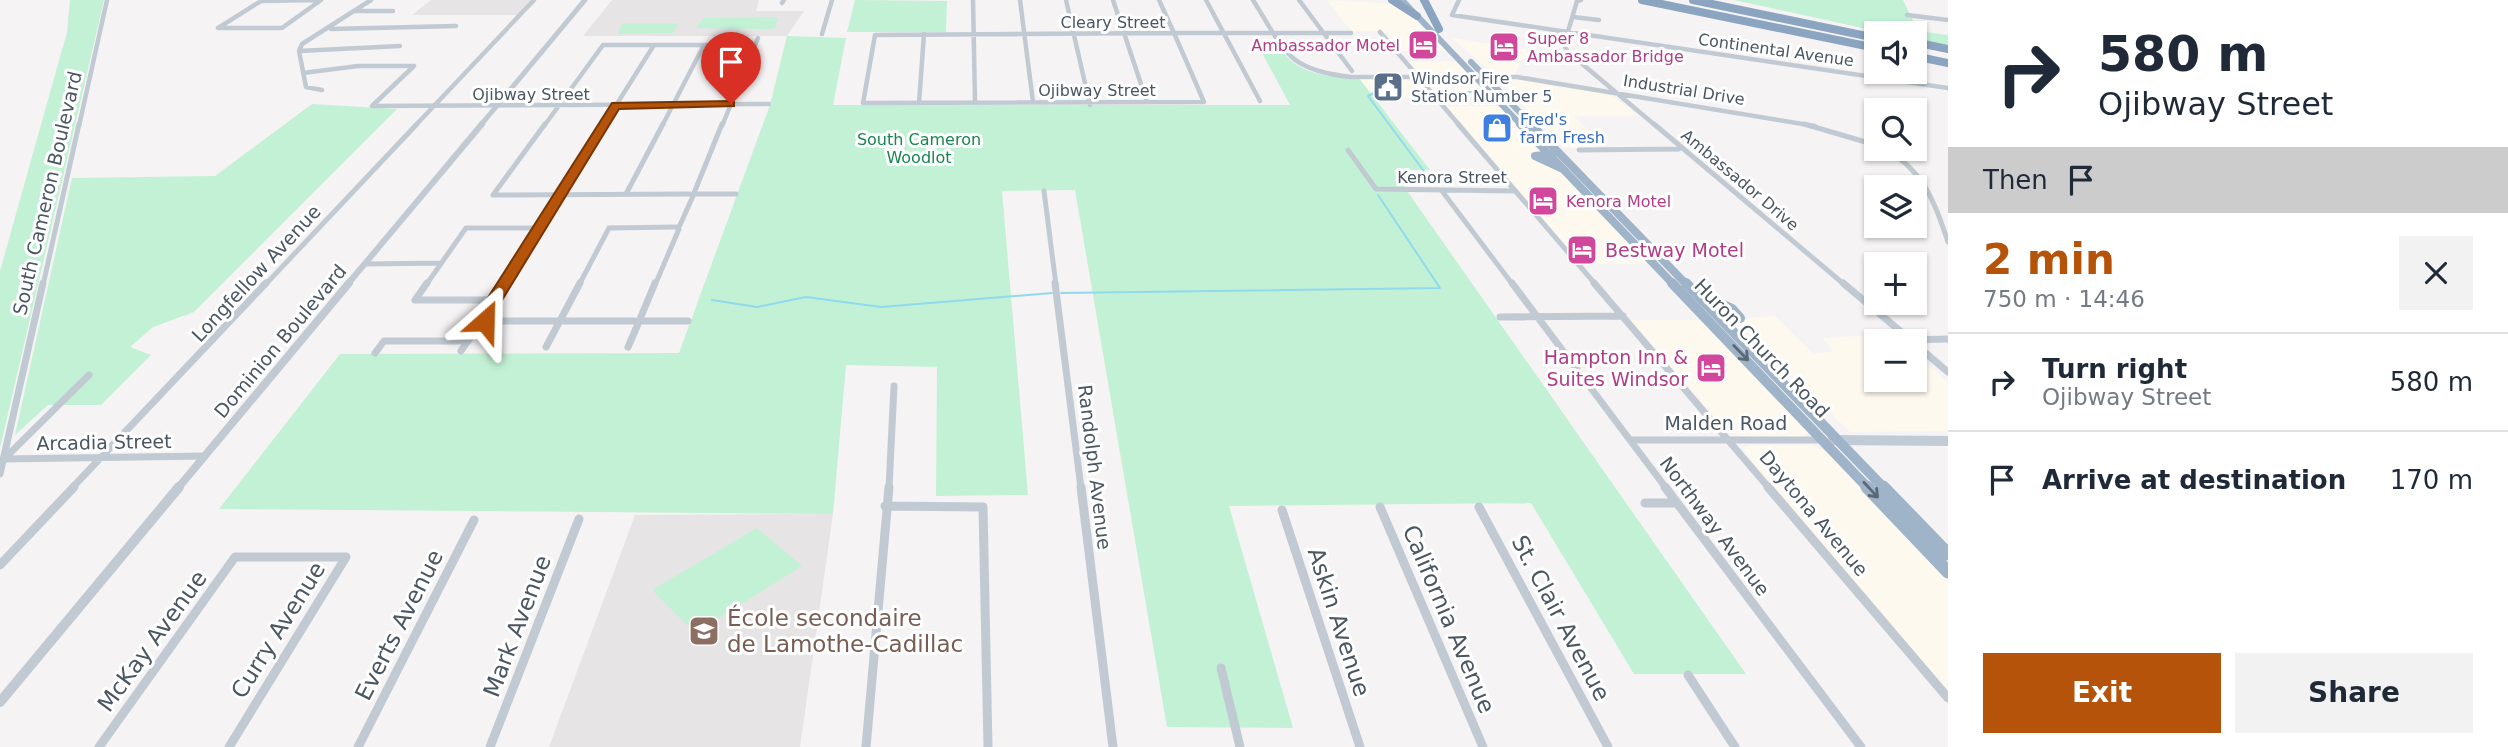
<!DOCTYPE html>
<meta charset="utf-8">
<style>
:root{--surface:#fff;--page:#f2f2f3;--text:#1f2937;--muted:#747a83;--line:#e0e1e3;--accent:#b45309}
body{margin:0;font-family:"DejaVu Sans",sans-serif;background:var(--page);color:var(--text);height:100vh;display:flex;flex-direction:column;font-size:26px;white-space:nowrap}
*{box-sizing:border-box;margin:0}
p{font-size:23px;color:var(--muted)}
.icon{flex:none;width:38px;height:38px;fill:none;stroke:currentColor;stroke-width:2;stroke-linecap:round;stroke-linejoin:round}
.map{position:relative;flex:1;overflow:hidden}
.details{display:flex;flex-direction:column;background:var(--surface);width:560px}
.details>*{flex:none}
.banner{background:#fff;color:var(--text);overflow:hidden}
.controls{position:absolute;left:1864px;top:21px;display:grid;gap:14px}
.controls a{display:grid;place-items:center;width:63px;height:63px;border-radius:0px;background:var(--surface);box-shadow:0 2px 5px #0004;font-size:35px}
.pin{position:absolute;display:grid;place-items:center;width:60px;height:60px;color:#fff;margin:-72px -30px;border-radius:50% 50% 50% 0;rotate:-45deg;box-shadow:0 0 7px #0007}
.pin .icon{rotate:45deg}
.me{position:absolute;width:77px;margin:-38px;rotate:25deg;stroke-linejoin:round;filter:drop-shadow(0 0 5px #0008)}
.turn{display:flex;align-items:center;gap:24px;height:147px;padding:0 35px;font-size:32px}
.turn .icon{width:91px;height:91px;stroke-width:2.5}
.turn b{display:block;font-size:49px;line-height:60px}
.then{display:flex;align-items:center;height:66px;padding:0 35px;background:#0003;gap:14px;font-size:26px}
.round{display:grid;place-items:center;flex:none;width:74px;height:74px;border-radius:0px;background:var(--page)}
.summary{display:flex;align-items:center;justify-content:space-between;height:119px;padding:0 35px}
h1{font-size:42px;font-weight:600;line-height:52px;color:var(--accent)}
.cta{display:flex;gap:14px;margin-top:auto;padding:14px 35px}
.cta a{flex:1;height:80px;border-radius:0px;background:var(--accent);color:#fff;font-size:28px;font-weight:600;line-height:80px;text-align:center}
.cta a+a{background:var(--page);color:var(--text)}
ul{padding:0;list-style:none}
li{display:flex;align-items:center;gap:21px;height:98px;padding:0 35px;border-top:2px solid var(--line)}
li div{flex:1}
li b{display:block;font-size:26px}
li em{font-style:normal}
main{display:flex;flex:1;min-height:0}
.map>svg:first-child{display:block}
.commercial{fill:#fdf9ef}
.education{fill:#e6e4e5}
.green{fill:#c3f1d5}
.lines{fill:none;stroke-linecap:round;stroke-linejoin:round}
.stream{stroke:#90daee;stroke-width:2}
.minor-far3{stroke:#c1cad2;stroke-width:4.5}
.minor-far2{stroke:#c1cad2;stroke-width:5}
.minor-far1{stroke:#c1cad2;stroke-width:7}
.minor{stroke:#c1cad2;stroke-width:9}
.tertiary-far3{stroke:#c1cad2;stroke-width:5}
.tertiary-far2{stroke:#c1cad2;stroke-width:6}
.tertiary-far1{stroke:#c1cad2;stroke-width:8}
.tertiary{stroke:#c1cad2;stroke-width:10}
.secondary{stroke:#c1cbd6;stroke-width:10}
.trunk-far3{stroke:#9fb4c9;stroke-width:6}
.trunk-far2{stroke:#9fb4c9;stroke-width:8}
.trunk-far1{stroke:#9fb4c9;stroke-width:10}
.trunk{stroke:#9fb4c9;stroke-width:13}
.motorway{stroke:#8ba5c1;stroke-width:8}
.oneway{stroke:#5b6976}
.route{fill:#b45309;stroke:#753606;stroke-width:2}
.labels{text-anchor:middle;dominant-baseline:central;stroke-width:6;stroke-linejoin:round;paint-order:stroke}
.far-street-label{font-size:16px;fill:#4a5661;stroke:#fff}
.far-hotel-label{font-size:16px;fill:#b23c85;stroke:#fff;text-anchor:start}
.far-service-label{font-size:16px;fill:#4e5e75;stroke:#fff;text-anchor:start}
.far-shop-label{font-size:16px;fill:#366cbe;stroke:#fff;text-anchor:start}
.far-park-label{font-size:16px;fill:#17864f;stroke:#fff}
.street-label{font-size:19px;fill:#4a5661;stroke:#fff}
.hotel-label{font-size:19px;fill:#b23c85;stroke:#fff;text-anchor:start}
.near-education-label{font-size:23px;fill:#785e54;stroke:#fff;text-anchor:start}
.near-street-label{font-size:23px;fill:#4a5661;stroke:#fff}
</style>
<main>
<div class="map">
<svg width="1948" height="747" viewBox="0 0 1948 747">
<rect width="100%" height="100%" fill="#f5f3f3"/>
<!-- commercial -->
<path class="commercial" d="M1327,0L1399,4L1448,51H1398L1381,31H1351Z
M1452,38L1566,55L1577,67L1521,59L1515,76L1609,94L1640,116H1574L1592,134L1583,135L1598,148H1563L1496,76Z
M1458,61L1468,75H1421L1407,62Z
M1358,77L1414,79L1434,98H1374Z
M1425,78L1472,79L1488,92H1433Z
M1446,106H1499L1653,264H1582Z
M1775,316L1814,354L1833,351L1822,338L1891,334L1900,341H1876V380H1914L1915,354L1948,382V431L1850,432L1737,322L1753,317Z
M1630,320H1706L1808,433L1802,437H1743L1727,431Z
M1750,445H1811L1830,453L1948,579V691L1745,453L1744,447Z"/>
<!-- education -->
<path class="education" d="M431,0H532L518,15H412Z
M612,0H759L756,11H804L787,36H583Z
M833,514L800,747H549L635,515Z"/>
<!-- green -->
<path class="green" d="M70,0H104L0,448V271L67,32Z
M855,0L947,1L946,32H847Z
M1734,0H1903L1918,31L1948,35V47L1915,40L1914,33H1885Z
M775,17L778,19L775,28L770,29L695,28L704,18Z
M623,23H679L673,33L617,34Z
M787,36L846,38L833,105H1290L1262,53H1284C1300,75 1332,78 1358,77L1430,170H1394L1405,188L1746,674H1634L1531,503L1229,506L1293,728L1167,727L1075,190L1002,191L1028,495L936,496L937,367L846,365L833,514L219,509L340,354L679,353L770,105Z
M312,104L397,109L194,312L153,327L130,347L151,355L101,405H48L15,435L72,178L215,176Z
M757,528L802,566L695,633L652,590Z"/>
<g class="lines">
<!-- stream -->
<path class="stream" d="M1423,92H1426
M1436,92H1481
M1374,93L1368,96L1426,174L1439,184
M1061,293L1440,288L1378,195
M712,300L757,307L806,297L881,307L1052,293"/>
<!-- minor-far3 -->
<path class="minor-far3" d="M320,0L261,1L218,28H282L321,0
M973,0L975,102
M1020,0L1033,102
M1066,0L1090,105
M1113,0L1147,102
M1159,0L1174,33
M1206,0L1260,101
M1253,0C1285,51 1286,70 1351,77H1517L1815,126
M1299,0L1352,71
M1459,0L1452,15L1948,88
M1581,0L1577,1L1564,45L1568,52L1656,126
M782,3L784,0
M355,11H393
M1907,15L1948,20
M1573,17L1599,20
M331,29L456,26
M1380,32L1460,126
M1174,33L1204,102L863,103L875,35Z
M1174,33H1351
M822,34L832,0
M299,51L400,46
M414,66L372,106L769,104
M303,73L358,66H414
M322,90L306,87L299,51L302,44L371,0
M919,103L924,34
M79,126L107,0
M415,126L534,0
M544,126L603,45H755
M603,126L654,45
M662,126L704,45
M722,126L758,38"/>
<!-- minor-far2 -->
<path class="minor-far2" d="M1458,124L1596,285
M1654,124L1845,285
M1804,124L1876,145
M1885,149C1924,171 1934,201 1948,242
M1348,150L1376,189L1516,191
M1579,150L1679,149
M1044,191L1056,285
M1442,191L1513,285
M694,193L722,124
M626,194L663,124
M697,194H736
M493,195L545,124
M493,195L690,194
M680,225L693,196
M365,264L441,263
M43,285L79,124
M265,285L417,124
M426,285L466,228H539
M504,285L605,124
M579,285L609,228L676,227
M655,285L679,229"/>
<!-- minor-far1 -->
<path class="minor-far1" d="M1055,283L1081,488
M1512,283L1666,488
M1594,283L1769,488
M1843,283L1912,341
M415,300L427,283
M415,300H495
M1500,317L1623,316
M483,318L505,283
M640,319L655,283
M485,321H635
M643,321H688
M1911,340L1948,339
M1914,343L1948,372
M546,347L580,283
M628,347L638,324
M461,351L480,323
M375,353L384,341H468
M1631,440H1824
M3,459L205,456
M4,459L89,375
M0,474L43,283
M72,488L266,283
M889,488L894,386"/>
<!-- minor -->
<path class="minor" d="M1081,487L1113,747
M1665,487L1861,747
M1768,487L1948,698
M1645,503H1677
M885,506L983,507L988,747
M1380,507L1483,747
M1479,507L1608,747
M1282,510L1360,747
M0,565L74,487
M1221,668L1240,747
M1688,675L1735,747
M99,747L235,557H346L229,747
M358,747L474,520
M490,747L579,519
M866,747L889,487"/>
<!-- tertiary-far3 -->
<path class="tertiary-far3" d="M480,126L585,0"/>
<!-- tertiary-far2 -->
<path class="tertiary-far2" d="M347,285L482,124"/>
<!-- tertiary-far1 -->
<path class="tertiary-far1" d="M178,488L349,283"/>
<!-- tertiary -->
<path class="tertiary" d="M0,702L179,487"/>
<!-- secondary -->
<path class="secondary" d="M1833,440L1948,441"/>
<!-- trunk-far3 -->
<path class="trunk-far3" d="M1402,0L1522,126
M1471,62L1533,126
M1492,83L1506,76"/>
<!-- trunk-far2 -->
<path class="trunk-far2" d="M1520,124L1674,285
M1531,124L1687,285
M1552,154L1535,156L1561,168"/>
<!-- trunk-far1 -->
<path class="trunk-far1" d="M1672,283L1868,488
M1686,283L1884,488
M1704,296L1732,309L1740,318H1720"/>
<!-- trunk -->
<path class="trunk" d="M1867,487L1948,572
M1883,487L1948,554"/>
<!-- motorway -->
<path class="motorway" d="M1392,0L1417,16
M1424,0L1439,29
M1642,0L1876,48
M1693,0L1876,38
M1914,42L1948,49
M1914,56L1948,63"/>
</g>
<!-- one-way arrows -->
<defs><path id="oneway-shaft" d="M-6 0H5M1.5-3L5.5 0L1.5 3" fill="none" stroke-width="1.6" stroke-linecap="round" stroke-linejoin="round" transform="scale(1.75)"/></defs>
<g class="oneway">
<use href="#oneway-shaft" transform="translate(1741 353) rotate(46)"/>
<use href="#oneway-shaft" transform="translate(1871 490) rotate(47)"/>
</g>
<!-- route -->
<path class="route" d="M731,101L734,102V106L619,109L491,318L493,321L485,325L475,318L612,103Z"/>
<!-- icons -->
<defs>
<g id="hotel-square" transform="scale(1.575)"><rect x="-9" y="-9" width="18" height="18" rx="4" fill="#d1479c" stroke="#fff"/><path d="M-6-4.5h1.5V1H6V5H4.5V3h-9V5H-6ZM-4 0a1.8 1.8 0 1 1 3.6 0ZM.5 0V-2.5h3Q6-2.5 6 0Z" fill="#fff"/></g>
<g id="civic-square" transform="scale(1.575)"><rect x="-9" y="-9" width="18" height="18" rx="4" fill="#5c6f8a" stroke="#fff"/><path d="M-.6-6.5H3V-4.5H.6V-3L4-1V1h2V6H-6V1h2V-1L-.6-3ZM-1.2 2.5V6h2.4V2.5Z" fill="#fff"/></g>
<g id="shop-square" transform="scale(1.575)"><rect x="-9" y="-9" width="18" height="18" rx="4" fill="#3f7fe0" stroke="#fff"/><path d="M-5-2.5h2.3a2.7 3.5 0 0 1 5.4 0H5L5.5 6h-11ZM-1.5-2.5h3a1.5 2.3 0 0 0-3 0Z" fill="#fff"/></g>
<g id="school-square" transform="scale(1.575)"><rect x="-9" y="-9" width="18" height="18" rx="4" fill="#8d6e63" stroke="#fff"/><path d="M0-5L7-2L0 1L-7-2ZM-4 1L0 2.5L4 1V4Q0 6-4 4Z" fill="#fff"/></g>
</defs>
<g fill-rule="evenodd">
<use href="#hotel-square" x="1423" y="45"/>
<use href="#hotel-square" x="1504" y="47"/>
<use href="#civic-square" x="1388" y="87"/>
<use href="#shop-square" x="1497" y="128"/>
<use href="#hotel-square" x="1543" y="201"/>
<use href="#hotel-square" x="1582" y="250"/>
<use href="#hotel-square" x="1711" y="368"/>
<use href="#school-square" x="704" y="631"/>
</g>
<g class="labels">
<!-- far-street labels -->
<g class="far-street-label">
<text x="1113" y="22">Cleary Street</text>
<text transform="translate(1776 50) rotate(8)">Continental Avenue</text>
<text x="1097" y="90">Ojibway Street</text>
<text transform="translate(1684 90) rotate(9)">Industrial Drive</text>
<text x="531" y="94">Ojibway Street</text>
<text x="1452" y="177">Kenora Street</text>
<text transform="translate(1740 180) rotate(40)">Ambassador Drive</text>
</g>
<!-- far-hotel labels -->
<g class="far-hotel-label">
<text x="1527" y="38">Super 8<tspan x="1527" dy="18">Ambassador Bridge</tspan></text>
<text x="1400" y="45" text-anchor="end">Ambassador Motel</text>
<text x="1566" y="201">Kenora Motel</text>
</g>
<!-- far-service labels -->
<g class="far-service-label">
<text x="1411" y="78">Windsor Fire<tspan x="1411" dy="18">Station Number 5</tspan></text>
</g>
<!-- far-shop labels -->
<g class="far-shop-label">
<text x="1520" y="119">Fred's<tspan x="1520" dy="18">farm Fresh</tspan></text>
</g>
<!-- far-park labels -->
<g class="far-park-label">
<text x="919" y="139">South Cameron<tspan x="919" dy="18">Woodlot</tspan></text>
</g>
<!-- street labels -->
<g class="street-label">
<text transform="translate(47 193) rotate(-77)">South Cameron Boulevard</text>
<text transform="translate(256 273) rotate(-47)">Longfellow Avenue</text>
<text transform="translate(280 341) rotate(-50)">Dominion Boulevard</text>
<text transform="translate(1762 348) rotate(46)">Huron Church Road</text>
<text x="1726" y="423">Malden Road</text>
<text transform="translate(104 442) rotate(-1)">Arcadia Street</text>
<text transform="translate(1095 467) rotate(83)">Randolph Avenue</text>
<text transform="translate(1814 513) rotate(50)">Daytona Avenue</text>
<text transform="translate(1715 526) rotate(53)">Northway Avenue</text>
</g>
<!-- hotel labels -->
<g class="hotel-label">
<text x="1605" y="250">Bestway Motel</text>
<text x="1688" y="357" text-anchor="end">Hampton Inn &amp;<tspan x="1688" dy="22">Suites Windsor</tspan></text>
</g>
<!-- near-education labels -->
<g class="near-education-label">
<text x="727" y="618">École secondaire<tspan x="727" dy="26">de Lamothe-Cadillac</tspan></text>
</g>
<!-- near-street labels -->
<g class="near-street-label">
<text transform="translate(1561 618) rotate(62)">St. Clair Avenue</text>
<text transform="translate(1449 619) rotate(67)">California Avenue</text>
<text transform="translate(1339 622) rotate(72)">Askin Avenue</text>
<text transform="translate(399 625) rotate(-63)">Everts Avenue</text>
<text transform="translate(517 626) rotate(-69)">Mark Avenue</text>
<text transform="translate(278 630) rotate(-58)">Curry Avenue</text>
<text transform="translate(152 641) rotate(-54)">McKay Avenue</text>
</g>
</g>
</svg>
<div class="controls">
<a><svg class="icon" aria-label="sound" viewBox="0 0 24 24"><path d="M4 9h4l5-4v14l-5-4H4zM17 9q2 3 0 6"/></svg></a>
<a><svg class="icon" aria-label="search" viewBox="0 0 24 24"><circle cx="10" cy="10" r="6"/><path d="M15 15l6 6"/></svg></a>
<a><svg class="icon" aria-label="layers" viewBox="0 0 24 24"><path d="M12 4l9 5-9 5-9-5zM3 14l9 5 9-5"/></svg></a>
<a>+</a>
<a>−</a>
</div>
<div class="pin" style="left:731px;top:104px;background:#d93025"><svg class="icon" aria-label="arrive" viewBox="0 0 24 24"><path d="M6 21V4h12l-3 4 3 4H6"/></svg></div>
<svg class="me" style="left:485px;top:321px" viewBox="-20 -20 40 40"><path d="M0-17L14 15 0 8-14 15z" fill="#b45309" stroke="#fff" stroke-width="4"/></svg>
</div>
<section class="details">
<div class="banner">
<div class="turn"><svg class="icon" aria-label="right" viewBox="0 0 24 24"><path d="M7 20v-9h11M14 6l5 5-5 5"/></svg><div><b>580 m</b>Ojibway Street</div></div>
<div class="then">Then<svg class="icon" aria-label="arrive" viewBox="0 0 24 24"><path d="M6 21V4h12l-3 4 3 4H6"/></svg></div>
</div>
<div class="summary"><div><h1>2 min</h1><p>750 m · 14:46</p></div><a class="round"><svg class="icon" aria-label="close" viewBox="0 0 24 24"><path d="M6 6l12 12M18 6L6 18"/></svg></a></div>
<ul>
<li><svg class="icon" aria-label="right" viewBox="0 0 24 24"><path d="M7 20v-9h11M14 6l5 5-5 5"/></svg><div><b>Turn right</b><p>Ojibway Street</p></div><em>580 m</em></li>
<li><svg class="icon" aria-label="arrive" viewBox="0 0 24 24"><path d="M6 21V4h12l-3 4 3 4H6"/></svg><div><b>Arrive at destination</b></div><em>170 m</em></li>
</ul>
<div class="cta"><a>Exit</a><a>Share</a></div>
</section>
</main>
